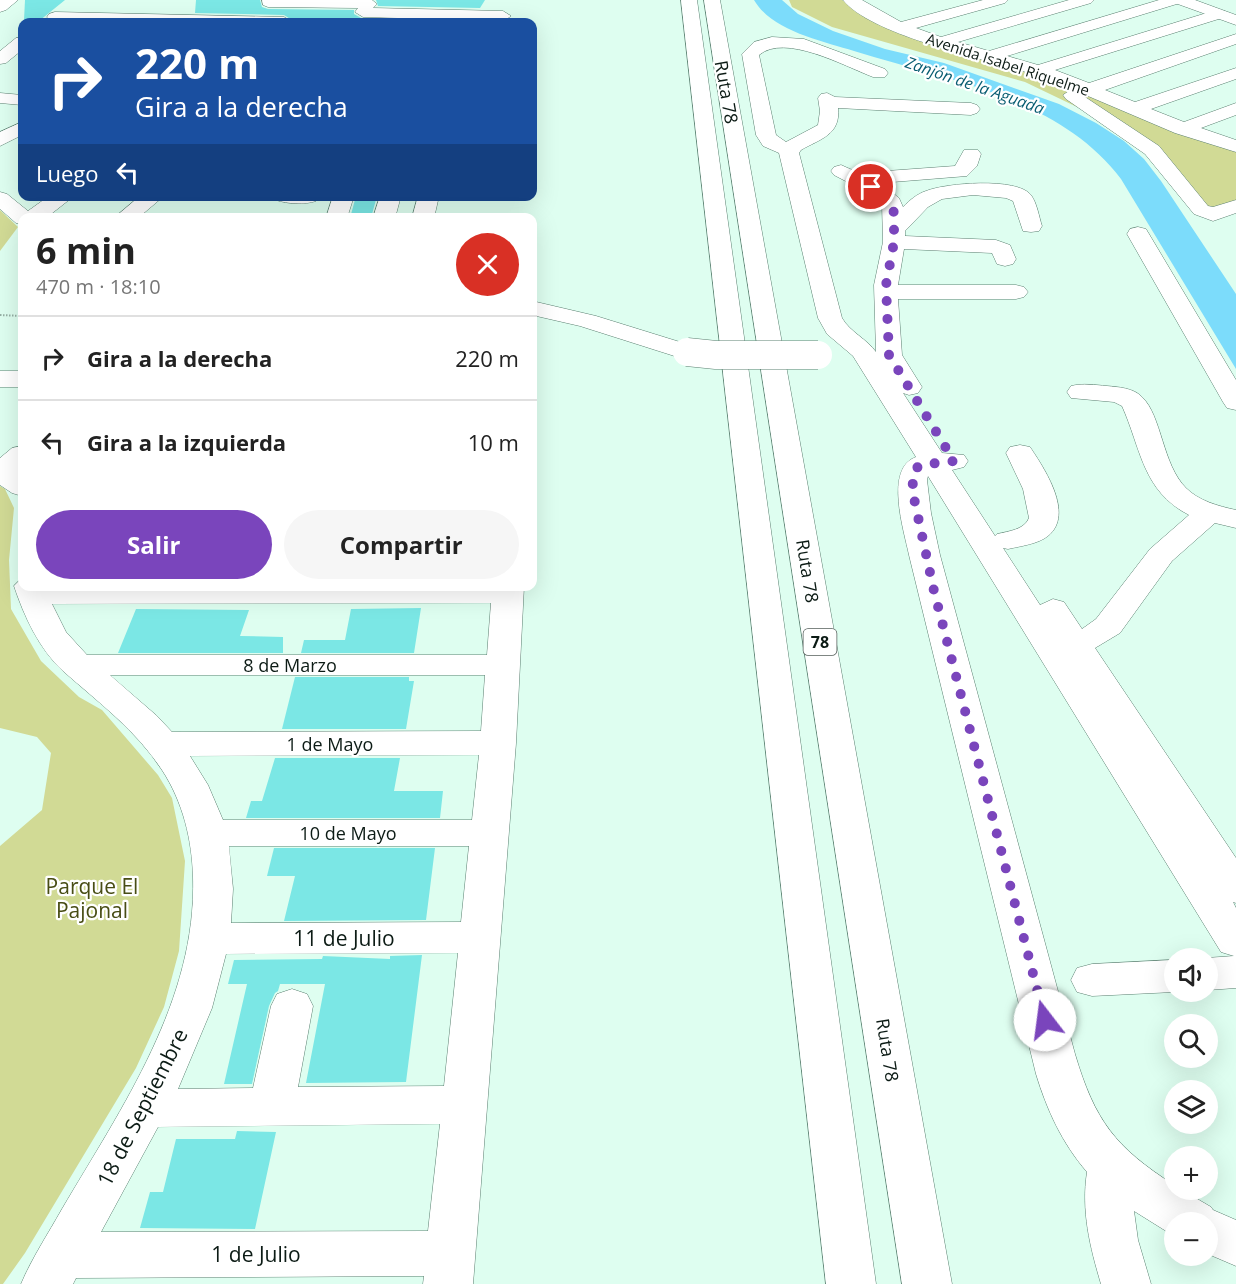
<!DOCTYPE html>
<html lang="es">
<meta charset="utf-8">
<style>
:root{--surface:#fff;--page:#f6f6f6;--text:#222;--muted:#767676;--line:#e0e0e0;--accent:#7a45bc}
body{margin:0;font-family:"Open Sans",sans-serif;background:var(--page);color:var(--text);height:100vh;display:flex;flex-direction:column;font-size:22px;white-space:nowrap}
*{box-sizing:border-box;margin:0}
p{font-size:20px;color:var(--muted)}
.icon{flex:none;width:33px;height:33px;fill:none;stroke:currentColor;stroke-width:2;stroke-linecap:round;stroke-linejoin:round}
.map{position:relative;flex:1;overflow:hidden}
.sheet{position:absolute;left:18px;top:213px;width:519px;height:378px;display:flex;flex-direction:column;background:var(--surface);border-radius:12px;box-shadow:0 6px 24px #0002}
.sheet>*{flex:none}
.banner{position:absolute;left:18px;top:18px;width:519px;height:183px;border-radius:12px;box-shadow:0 6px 24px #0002;background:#1a4fa0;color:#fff;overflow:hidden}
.fabs{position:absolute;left:1164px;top:948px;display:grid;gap:12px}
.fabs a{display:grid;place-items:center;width:54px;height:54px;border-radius:50%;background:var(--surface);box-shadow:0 6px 24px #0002;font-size:30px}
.pin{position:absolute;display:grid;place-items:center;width:51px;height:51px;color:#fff;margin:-26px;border:3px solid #fff;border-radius:50%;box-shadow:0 2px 6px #0007}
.me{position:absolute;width:66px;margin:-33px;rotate:345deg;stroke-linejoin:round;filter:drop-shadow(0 0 4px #0008)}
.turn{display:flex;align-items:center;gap:21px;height:126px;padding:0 18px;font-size:27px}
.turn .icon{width:78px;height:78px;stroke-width:2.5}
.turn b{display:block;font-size:42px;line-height:51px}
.then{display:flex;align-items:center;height:57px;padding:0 18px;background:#0003;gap:12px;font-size:22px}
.round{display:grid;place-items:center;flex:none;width:63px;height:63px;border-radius:32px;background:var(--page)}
.summary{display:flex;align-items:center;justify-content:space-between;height:102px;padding:0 18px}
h1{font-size:36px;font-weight:700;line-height:45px}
.primary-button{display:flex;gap:12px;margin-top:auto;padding:12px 18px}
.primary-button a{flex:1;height:69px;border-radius:36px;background:var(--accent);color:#fff;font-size:24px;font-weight:700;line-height:69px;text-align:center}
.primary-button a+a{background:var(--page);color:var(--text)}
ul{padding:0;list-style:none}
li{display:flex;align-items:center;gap:18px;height:84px;padding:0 18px;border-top:2px solid var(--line)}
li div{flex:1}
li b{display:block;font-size:22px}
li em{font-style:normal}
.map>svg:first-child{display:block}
.green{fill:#d1da95}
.water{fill:#7cdcfb}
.building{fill:#7be7e5}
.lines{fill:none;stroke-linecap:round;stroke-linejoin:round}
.minor-casing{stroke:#5b8071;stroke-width:1}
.major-casing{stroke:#5b8071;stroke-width:1}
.highway-casing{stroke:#5b8071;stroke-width:1}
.path{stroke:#95afa4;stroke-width:2;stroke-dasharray:1.5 1.5;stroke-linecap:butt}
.minor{fill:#fff;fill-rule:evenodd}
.major{fill:#fff;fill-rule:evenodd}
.highway{fill:#fff;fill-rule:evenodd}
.minor-bridge-casing{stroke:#5b8071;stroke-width:29;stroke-linecap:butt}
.minor-bridge{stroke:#fff;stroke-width:28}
.route{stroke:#7a45bc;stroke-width:10;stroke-dasharray:0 18}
.labels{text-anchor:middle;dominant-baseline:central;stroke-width:4.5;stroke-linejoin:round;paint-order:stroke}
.far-street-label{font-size:15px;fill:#0c1b15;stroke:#fff}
.far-water-label{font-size:16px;font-style:italic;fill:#085c71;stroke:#fff}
.shield{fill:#fff;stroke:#555f5b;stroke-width:1.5}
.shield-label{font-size:16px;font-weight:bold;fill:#0c1b15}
.street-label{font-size:18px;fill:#0c1b15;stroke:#fff}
.near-park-label{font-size:21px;fill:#484d14;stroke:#fff}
.near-street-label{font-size:21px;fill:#0c1b15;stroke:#fff}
</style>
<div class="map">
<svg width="1236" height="1284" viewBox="0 0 1236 1284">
<rect width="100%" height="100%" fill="#defef0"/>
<!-- green -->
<path class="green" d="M789,0H842L876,22L1048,78L1236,152V205L1200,214L1158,148L1104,120L1025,82L832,27L792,7Z
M0,210L18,227L0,251Z
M0,486L5,489L14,508L9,560L11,609L41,661L79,697L102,710L158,775L172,798L185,861L179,951L164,1007L136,1068L25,1253L3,1284H0V846L42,810L51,753L37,737L0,728Z"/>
<!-- water -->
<path class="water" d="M754,0H782L798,14L833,31L885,49L944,63L1059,104L1096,123L1124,141L1144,159L1161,181L1236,294V369L1121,179C1059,97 946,80 854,51C822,41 772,31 754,0Z"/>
<!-- building -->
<path class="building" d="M25,0H65L39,21L24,20Z
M196,0H260L262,7L268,9L354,10V14L363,19L473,22L304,20H292L284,15L195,13Z
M376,0H485L480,8L378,6Z
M356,196H377L371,218H350Z
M421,608L414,653H301L304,640H345L351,609Z
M136,609L249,610L240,636L283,637V653H118Z
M295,677H409V681H414L406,729H282Z
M275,758H400L394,791H443L440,818H246L251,801H262Z
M274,848H435L426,920L284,921L295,876H267Z
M422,955L406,1082L306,1083L325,984H280L278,991L275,993L269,1006L252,1084H224L247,984H228L234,960L322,959L323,956L390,959V956Z
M237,1131L276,1132L255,1229L140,1228L150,1192H163L176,1139H235Z"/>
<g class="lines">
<!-- minor casing -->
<g class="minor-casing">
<path id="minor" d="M0,0H18L6,10L0,12Z
M262,0H372L377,4L373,8L503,11L511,16L503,21L363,17L355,12L358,8L268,7L263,5Z
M843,0H862L901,22L983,0H1008L1005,3L916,28L941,37L1069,0H1094L1091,3L958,42L989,51L1159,0H1183L1180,3L1007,56L1038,65L1213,11H1225L1227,14L1225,17L1055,70L1089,83L1236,34V44L1105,90L1135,102L1236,68V79L1151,109L1184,122L1236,103V115L1201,128L1236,140V152L1175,133L1088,96L1085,97L1159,146L1208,206L1213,207L1236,200V213L1213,221L1194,214L1145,154L1066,99L1063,95L1072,89C1055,82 1037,75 1019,70C977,57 870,34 843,0Z
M55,12L284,17L292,22H89L49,20L47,17L49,14Z
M22,37V50L6,63L0,64V51L16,38Z
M772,37L804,39L885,69L888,73L885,77H873C844,66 785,33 759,55L776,135L786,142L818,125L820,111L818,98L821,94L827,93L835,97L971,103L977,105L980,109L977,113L971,115L838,108C841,135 820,139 801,150L799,153L842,318C850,332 867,339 876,352L874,285L883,242L882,204L872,195L834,175L831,171L834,167L841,165L859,173L955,166L964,150H978L981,154L977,166L967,176L880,183L899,198L903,207C910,200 917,194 926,191C946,183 1017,177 1031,195C1037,203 1039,217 1042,226L1039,231L1031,232L1023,231L1013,201L1006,198L973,195L942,199L928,207L905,231V236L996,240L1010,245L1016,259L1013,264L1005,266L997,264L992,253L904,249L898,285H1016L1024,287L1028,292L1024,297L1016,299H898L902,355L922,387L918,393L909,395L903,393L942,453L964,455L968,461L964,467L952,470L995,536L997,534C1009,531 1024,530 1029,518L1023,489L1006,453L1010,447L1020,445L1030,447C1044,468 1075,514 1048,536C1038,544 1021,546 1008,549L1003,548L1040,605L1053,599L1064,602L1082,629L1096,619L1150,549L1189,515C1142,491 1141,448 1122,406L1114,402L1071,398L1067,392L1071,386C1083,383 1095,385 1107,386C1118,387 1134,388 1142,397C1162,416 1162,464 1186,488C1199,501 1218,506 1236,510V528L1215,523L1172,561L1120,633L1095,648L1236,858V903L1233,902L1236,908V988L1208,990L1206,958L1234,956L1221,952L928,476L927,480L931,513L940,555L1075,1054C1095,1121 1115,1147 1174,1185V1190H1182L1211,1207L1213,1210L1236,1220V1266L1208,1254V1222H1174V1236L1134,1211L1138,1240L1151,1284H1101C1090,1247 1081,1211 1087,1172C1062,1143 1047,1110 1036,1074L909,555C904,531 884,468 916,457L853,356L827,334L818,318L779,153L763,146L756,135L742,54L754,42Z
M0,93L22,95V105L0,103Z
M22,122V135L0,146V132Z
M0,192L7,194L28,211L49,196H74L46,218H22V224L16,223L0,209Z
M140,196H164L138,218H114Z
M273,196H319V197L316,201C304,205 288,204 276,200Z
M333,196H354L347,218H326Z
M380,196H401L395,218H373Z
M418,196H439L434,218H412Z
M1138,227L1146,229L1149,234L1236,380V410L1227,408L1223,402L1127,234L1130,229Z
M532,301L596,316L696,347L700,352L696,357L687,360L580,326L532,315Z
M0,371H22V387H0Z
M22,446V468L18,471L22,474V496L12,493L0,485V458L12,448Z
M22,578V586H524L516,743L473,1284H423L424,1276L76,1278L73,1284H21C32,1258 48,1234 62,1209C122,1107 197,1000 193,877C192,840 183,802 162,770C136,730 98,702 63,671C39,649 24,616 14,586ZM491,603L487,655H87L66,632L52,604ZM110,675H485L481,731L172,732L157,716ZM479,755L472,820H223L208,785L190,756ZM229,846H469L461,922L231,923L233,889ZM458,953L444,1086L298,1087L313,1006L307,994L292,989L277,994L271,1006L253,1088L178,1089L212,1008L226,954ZM440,1124L428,1231L101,1232L158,1127Z
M1174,960L1176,992H1174L1092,996L1077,992L1071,980L1077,968L1092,964Z"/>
</g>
<!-- major casing -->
<g class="major-casing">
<path id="major" d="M1172,0H1195L1236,15V25L1175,3Z"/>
</g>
<!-- highway casing -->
<g class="highway-casing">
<path id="highway" d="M681,0H697L876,1284H826Z
M704,0H720L952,1284H902Z"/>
</g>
<!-- path -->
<path class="path" d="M0,315L22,316"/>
<!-- minor -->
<use href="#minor" class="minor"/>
<!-- major -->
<use href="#major" class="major"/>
<!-- highway -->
<use href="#highway" class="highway"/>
<!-- minor-bridge casing -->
<g class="minor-bridge-casing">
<path id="minor-bridge" d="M687,352L716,355H818"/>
</g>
<!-- minor-bridge -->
<use href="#minor-bridge" class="minor-bridge"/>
</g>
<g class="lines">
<!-- route -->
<path class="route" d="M871,187L887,196L892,202L894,214V242L886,285L889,355L954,461L921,465L915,469L912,489L934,591L1045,1020"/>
</g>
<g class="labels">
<!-- far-street labels -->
<g class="far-street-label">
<text transform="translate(1008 64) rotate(18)">Avenida Isabel Riquelme</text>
</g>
<!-- far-water labels -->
<g class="far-water-label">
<text transform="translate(975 85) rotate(19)">Zanjón de la Aguada</text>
</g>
<!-- shield labels -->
<rect class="shield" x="803.5" y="629" width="33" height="26" rx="4.5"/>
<g class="shield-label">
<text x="820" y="642">78</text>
</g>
<!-- street labels -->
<g class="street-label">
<text transform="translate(727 92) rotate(80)">Ruta 78</text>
<text transform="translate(808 571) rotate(81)">Ruta 78</text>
<text x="290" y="665">8 de Marzo</text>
<text x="330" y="744">1 de Mayo</text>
<text x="348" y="833">10 de Mayo</text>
<text transform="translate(888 1050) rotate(81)">Ruta 78</text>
</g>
<!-- near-park labels -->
<g class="near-park-label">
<text x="92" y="886">Parque El<tspan x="92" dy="24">Pajonal</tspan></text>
</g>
<!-- near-street labels -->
<g class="near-street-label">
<text x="344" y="938">11 de Julio</text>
<text transform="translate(142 1107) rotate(-63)">18 de Septiembre</text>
<text x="256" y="1254">1 de Julio</text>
</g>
</g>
</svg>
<div class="fabs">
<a><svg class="icon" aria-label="sound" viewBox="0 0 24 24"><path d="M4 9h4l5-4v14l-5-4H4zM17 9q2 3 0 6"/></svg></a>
<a><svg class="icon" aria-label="search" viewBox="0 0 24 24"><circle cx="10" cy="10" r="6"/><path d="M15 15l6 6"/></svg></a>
<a><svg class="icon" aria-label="layers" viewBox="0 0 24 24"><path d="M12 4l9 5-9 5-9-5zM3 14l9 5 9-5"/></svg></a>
<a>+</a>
<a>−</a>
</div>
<div class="pin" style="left:871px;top:187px;background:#d93025"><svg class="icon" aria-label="arrive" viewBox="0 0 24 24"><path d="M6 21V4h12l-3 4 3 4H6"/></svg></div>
<svg class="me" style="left:1045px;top:1020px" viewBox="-20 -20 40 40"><circle r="19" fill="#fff"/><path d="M0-13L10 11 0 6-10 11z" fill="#7a45bc"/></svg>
<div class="banner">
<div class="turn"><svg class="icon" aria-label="right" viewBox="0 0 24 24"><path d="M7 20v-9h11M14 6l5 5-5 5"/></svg><div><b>220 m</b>Gira a la derecha</div></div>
<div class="then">Luego<svg class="icon" aria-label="left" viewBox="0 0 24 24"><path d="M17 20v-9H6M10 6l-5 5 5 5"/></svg></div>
</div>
<section class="sheet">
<div class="summary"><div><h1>6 min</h1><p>470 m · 18:10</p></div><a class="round" style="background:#d93025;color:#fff"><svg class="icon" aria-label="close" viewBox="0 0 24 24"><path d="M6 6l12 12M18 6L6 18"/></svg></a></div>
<ul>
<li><svg class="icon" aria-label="right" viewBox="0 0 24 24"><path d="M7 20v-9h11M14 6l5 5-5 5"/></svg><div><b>Gira a la derecha</b></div><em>220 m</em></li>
<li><svg class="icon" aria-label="left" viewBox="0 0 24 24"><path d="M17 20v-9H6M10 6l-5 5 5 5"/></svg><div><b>Gira a la izquierda</b></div><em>10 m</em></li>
</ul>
<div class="primary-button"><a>Salir</a><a>Compartir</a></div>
</section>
</div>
